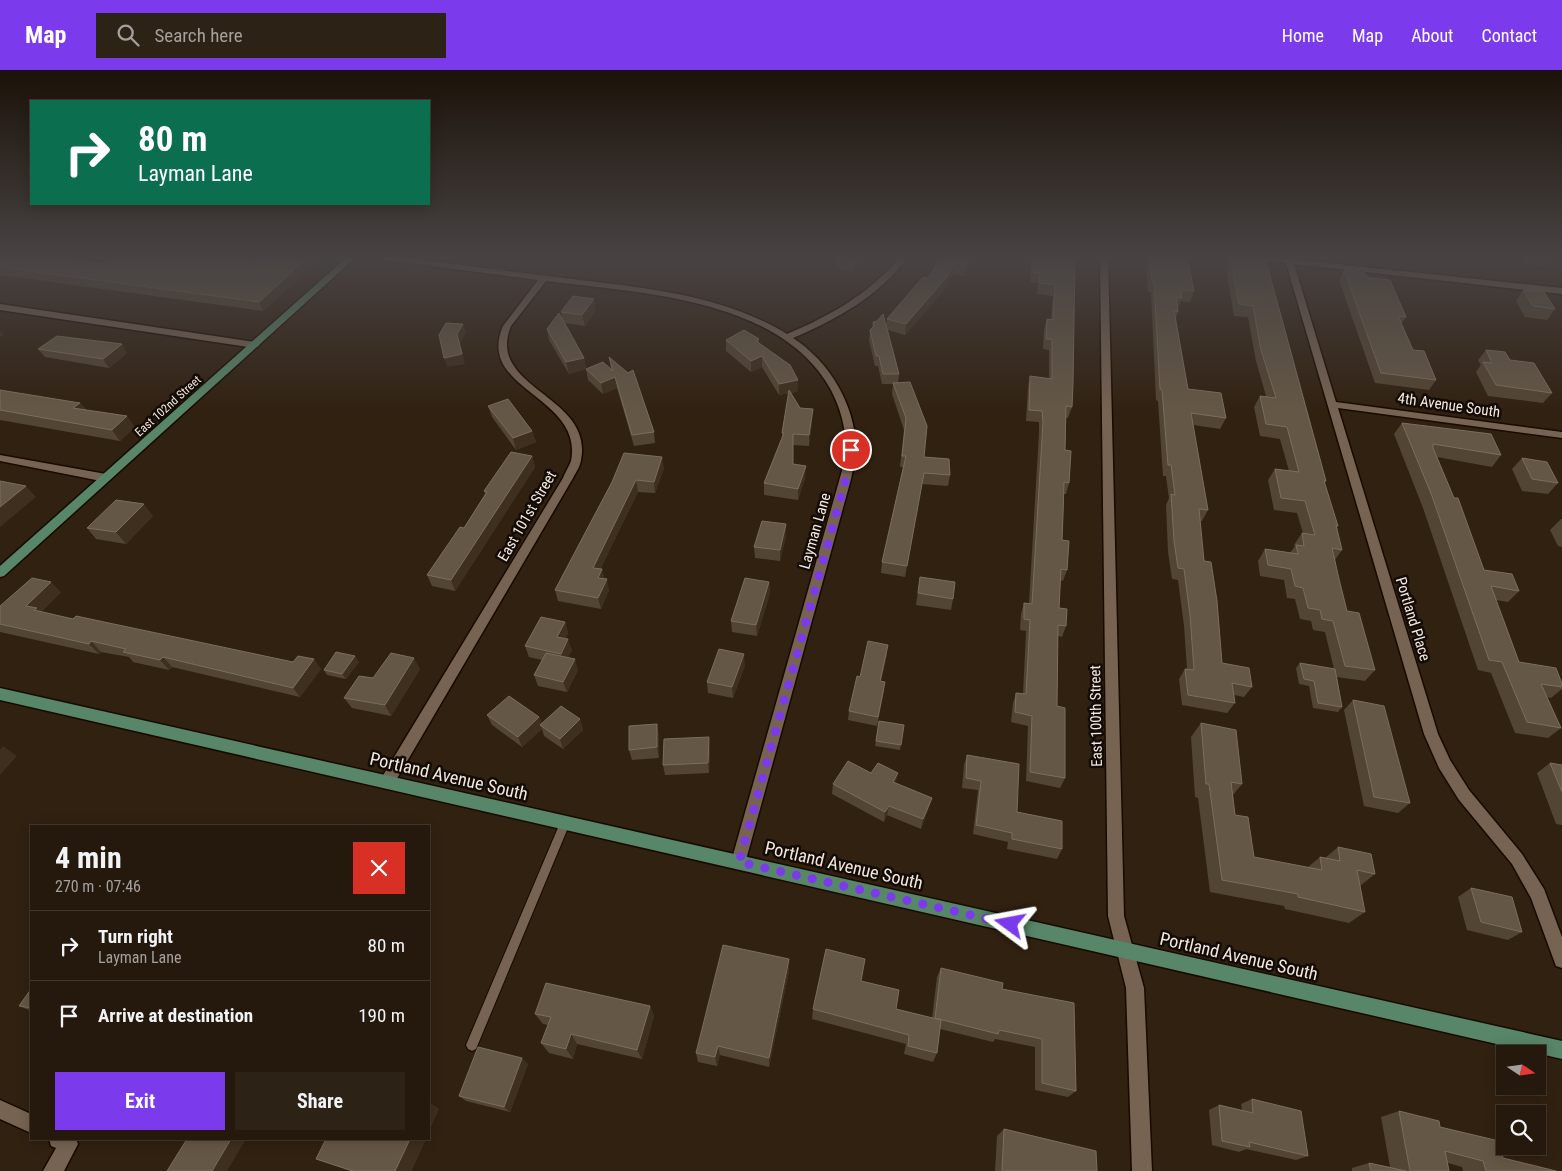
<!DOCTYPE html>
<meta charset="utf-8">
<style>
:root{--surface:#25190d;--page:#2d2216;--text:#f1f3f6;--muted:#a3a09d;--line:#42382e;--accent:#7c3aed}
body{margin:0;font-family:"Roboto Condensed",sans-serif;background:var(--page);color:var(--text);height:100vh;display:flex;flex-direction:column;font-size:19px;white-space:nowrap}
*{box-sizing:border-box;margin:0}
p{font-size:16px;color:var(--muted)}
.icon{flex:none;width:28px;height:28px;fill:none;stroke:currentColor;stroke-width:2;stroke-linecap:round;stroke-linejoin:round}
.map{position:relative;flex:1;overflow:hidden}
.details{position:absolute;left:30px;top:755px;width:400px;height:315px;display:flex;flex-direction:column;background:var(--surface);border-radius:0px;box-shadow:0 2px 12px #0003,0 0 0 1px var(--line)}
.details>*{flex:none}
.top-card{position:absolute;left:30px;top:30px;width:400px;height:105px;border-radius:0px;box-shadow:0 2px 12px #0003,0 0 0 1px var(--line);background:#0b6e4f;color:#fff;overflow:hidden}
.needle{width:32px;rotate:103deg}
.controls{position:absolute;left:1496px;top:975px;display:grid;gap:10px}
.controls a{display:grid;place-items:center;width:50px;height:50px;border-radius:0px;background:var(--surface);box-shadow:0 2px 12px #0003,0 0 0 1px var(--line);font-size:25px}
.pin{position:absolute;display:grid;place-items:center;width:42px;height:42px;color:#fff;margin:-21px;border:2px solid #fff;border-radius:50%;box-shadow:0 1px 5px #0007}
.me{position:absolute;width:55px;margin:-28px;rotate:283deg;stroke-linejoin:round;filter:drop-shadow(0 0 4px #0008)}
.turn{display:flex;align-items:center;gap:18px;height:105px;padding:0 25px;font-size:22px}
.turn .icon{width:65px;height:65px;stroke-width:2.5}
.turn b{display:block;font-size:35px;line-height:42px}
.round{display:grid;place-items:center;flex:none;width:52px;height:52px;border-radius:0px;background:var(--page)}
.summary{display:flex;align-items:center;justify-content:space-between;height:85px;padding:0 25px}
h1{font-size:30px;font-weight:700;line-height:38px}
.cta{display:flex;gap:10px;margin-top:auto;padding:10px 25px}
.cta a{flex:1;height:58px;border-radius:0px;background:var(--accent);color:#fff;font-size:20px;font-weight:700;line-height:58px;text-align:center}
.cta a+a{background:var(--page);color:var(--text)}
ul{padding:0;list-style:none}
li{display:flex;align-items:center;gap:15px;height:70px;padding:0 25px;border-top:1px solid var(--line)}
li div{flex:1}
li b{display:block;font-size:19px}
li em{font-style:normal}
header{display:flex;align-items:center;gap:30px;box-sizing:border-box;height:70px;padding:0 25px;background:var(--accent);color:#fff}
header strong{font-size:24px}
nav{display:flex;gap:28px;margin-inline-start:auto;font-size:18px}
.search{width:350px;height:45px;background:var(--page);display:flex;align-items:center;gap:12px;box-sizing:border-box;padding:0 18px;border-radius:0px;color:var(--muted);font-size:19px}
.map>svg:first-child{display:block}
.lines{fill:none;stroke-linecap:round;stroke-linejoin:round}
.lane-casing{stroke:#180a00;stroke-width:2}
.street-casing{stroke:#180a00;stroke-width:3}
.secondary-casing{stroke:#180a00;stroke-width:3}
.lane{fill:#766352;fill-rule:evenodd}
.street{fill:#766352;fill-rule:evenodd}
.secondary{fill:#588669;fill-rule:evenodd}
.wall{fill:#534533}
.shaded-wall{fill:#3e2f1e}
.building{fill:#645745;stroke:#7b6e5e}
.route{stroke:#7c3aed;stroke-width:9;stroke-dasharray:0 16.2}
.labels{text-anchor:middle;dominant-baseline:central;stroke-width:5;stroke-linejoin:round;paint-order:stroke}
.far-street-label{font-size:12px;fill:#f4e8df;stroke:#130c06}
.street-label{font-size:15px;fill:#f4e8df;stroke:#130c06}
.near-street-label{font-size:18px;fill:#f4e8df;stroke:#130c06}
</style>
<header>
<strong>Map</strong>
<div class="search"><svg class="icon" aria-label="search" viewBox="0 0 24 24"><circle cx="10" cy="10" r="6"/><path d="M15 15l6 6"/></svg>Search here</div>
<nav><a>Home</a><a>Map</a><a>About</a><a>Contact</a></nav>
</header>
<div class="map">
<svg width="1562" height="1101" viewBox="0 0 1562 1101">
<rect width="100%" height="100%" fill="#312111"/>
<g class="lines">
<!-- lane casing -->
<g class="lane-casing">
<path id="lane" d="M565,748L569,750L570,753L476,979L472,981L468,979L466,975L560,753L561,750Z"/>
</g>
<!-- street casing -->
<g class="street-casing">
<path id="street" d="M374,187H398C454,194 509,201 564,208C641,218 720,223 787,264C830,246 869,224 900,187H908C878,227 837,249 793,268C830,292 855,335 856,378C856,389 853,399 851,409L744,797L739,799L734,797L731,792L845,390C848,366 842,341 831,320C780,227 638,223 546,211L511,256C485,319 594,325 581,390C580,397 576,402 573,408L392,717L387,718L382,717L380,712L382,707L563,408C565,402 569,397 571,391C584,326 475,320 503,256L538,210L378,189Z
M1100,187H1108L1124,846L1144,918L1152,1101H1132L1126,918L1108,846Z
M1246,187L1289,189L1562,218V224L1294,194L1336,332L1562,362V368L1338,338L1438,664L1450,690L1469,720L1522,784L1544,819L1562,867V898L1556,896L1531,828L1512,794L1459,730L1439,698L1424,664L1286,193L1250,189Z
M0,234L255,272L260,275L255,278L0,240Z
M0,385L106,404L111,408L106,412L0,391Z
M0,1030L31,1044V1063L0,1049Z
M49,1069H76L78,1074L64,1101H43L56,1078L51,1076Z"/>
</g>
<!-- secondary casing -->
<g class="secondary-casing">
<path id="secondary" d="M347,187H356L4,506L0,507V496Z
M0,618L1562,971V989L0,630Z"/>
</g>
<!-- lane -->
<use href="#lane" class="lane"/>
<!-- street -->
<use href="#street" class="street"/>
<!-- secondary -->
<use href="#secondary" class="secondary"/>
</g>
<!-- wall -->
<path class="wall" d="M0,187L102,194L318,191L263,241L0,205Z
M839,187H868L853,202L837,198V189Z
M941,187H974L964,206L953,204L945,219L905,265L888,260L899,304L898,313L924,387L950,405L948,416L922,414L905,507L881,503L882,492L903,397H900L904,360L892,324L893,314H882L878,296H875L869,270L870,260L872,257L873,252L886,255L887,249L928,208Z
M1031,187H1075L1072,337L1068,348H1066L1065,380L1069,413L1066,424H1064L1063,445L1062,470L1067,500L1063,511L1060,510L1059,538L1066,556L1062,567L1058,566L1057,636L1065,708L1060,718L1026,711L1028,656L1011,652L1013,633L1016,623L1023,624L1026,561L1020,560L1021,544L1024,533H1029L1039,363V352L1026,351L1028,317L1030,306L1049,309V280L1043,279L1044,260L1047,249H1051L1053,226L1037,224L1038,213L1030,212Z
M1146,187H1187L1194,221L1190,232L1181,231L1178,238H1177L1178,242L1176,248L1188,319L1226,348L1220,359L1193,355L1208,440L1202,451H1200L1204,491L1222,593L1252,617L1244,627L1234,625L1235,633L1227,643L1182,635L1179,609L1185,599H1187L1184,556L1178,510L1172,509L1168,482L1166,435L1169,428L1166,406H1163L1158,331L1156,330L1151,222H1148L1146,189Z
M1230,187L1266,191L1326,411L1325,413L1338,456L1337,457L1342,480L1335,490L1339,509L1347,541L1375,600L1365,611L1337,607L1342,637L1338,642L1313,638L1309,616L1299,614L1296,598L1300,593L1334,599L1325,562L1313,560L1311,551L1300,549L1295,529L1287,528L1284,510L1260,506L1258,491L1265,479L1290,483L1295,476L1294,475L1302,463H1303L1297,443L1274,440L1268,410L1275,399L1289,401L1280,369L1260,366L1254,337L1260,326H1266L1256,291L1248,247L1234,246L1226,198Z
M1521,187H1551L1545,196L1525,194Z
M1344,200L1367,207L1406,247L1401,254L1413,280L1436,310L1429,320L1375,313L1339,210Z
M1523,220L1555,239L1547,250L1525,247L1516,231Z
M596,240L585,256L565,253L584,288L586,299L569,304L549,270L547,259L562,247L561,242Z
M759,269V273L798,321L791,323L800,338L812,350L809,376L793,375V394L805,408L798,430L764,425V413L782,367V363L789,323L779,325L762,297L751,302L726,281V270Z
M122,274L127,283L109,298L45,287L38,279Z
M1486,280L1510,290L1552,323L1543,333L1488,326L1476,302L1481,295L1478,290Z
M609,287L654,362L655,373L634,376L617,318L603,324L588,310L586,299L611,300Z
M0,320L80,333L86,340L135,357L120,371L0,350Z
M488,336L532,361L536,372L516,380L492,347Z
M1402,353L1501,385L1492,397L1437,387L1484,500L1519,521L1508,532L1496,530L1519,592L1562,614V619L1551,628L1547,627L1561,658L1548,668L1515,663L1491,603L1478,600L1423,438L1394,364Z
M532,386L535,397L455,521L432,516L427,505L464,458L485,424L484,421Z
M1522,388L1558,413L1548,424L1522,421L1512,399Z
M664,398L655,423L638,422L600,499H602L604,509L609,520L601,539L558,531L555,520L612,412Z
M153,446L126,474L96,469L87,458Z
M1561,449H1562V477L1558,476L1550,460Z
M786,466L780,491L755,488L754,477Z
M920,507L953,529L951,540L916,535Z
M769,512L770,523L757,566L732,562L731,551Z
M61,522L41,542L73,549L321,599L300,627L172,597L169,600L133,592L129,587L101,582L99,584L0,562V536Z
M565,552L568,563L565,569L572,580L568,587L578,600L567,622L538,616L534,605L542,590L529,587L525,576Z
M887,584L881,611L884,621L877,656L848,650L849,641L860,607Z
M359,592L346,609L327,605L324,600Z
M745,595L733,628L708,623L707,612Z
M420,599L391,646L352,638L344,628L373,608Z
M1353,630L1410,733L1398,743L1364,736L1344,640Z
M487,645L539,647L542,654L580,649L583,660L563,679L544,666L542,659L522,677L492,655Z
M879,651L904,655L900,680L875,676Z
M1201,653L1242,714L1233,725L1235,745L1254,787L1307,798L1320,787L1325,788L1338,777L1375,804L1360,816L1365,842L1349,853L1285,839L1284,836L1210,822L1198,728L1195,727L1191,667Z
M659,664V688L632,690L629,680Z
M710,678L709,703L665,705L663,695Z
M967,685L1017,742L1062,779L1057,789L1007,779L1008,772L973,764L978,720L962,718L964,695Z
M1550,693L1562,695V755L1556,754L1537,703Z
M871,703L932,728L929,737L921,759L887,745L884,752L832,724L833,714Z
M1471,818L1522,862L1508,870L1467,860L1458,827Z
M941,898L1002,919L1074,933L1076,1021L1068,1027L1035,1020V977L995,969L993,972L940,959L937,983L933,992L904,984L906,974L812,949L813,939L861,911L896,939L932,948L937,907Z
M789,901L769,997L720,985L717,996L698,992L696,983Z
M31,919V941L19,936Z
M650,936L654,946L642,989L577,974L573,989L549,983L541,973L548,955L543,954L535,944Z
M528,994L510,1042L466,1031L459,1026Z
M1252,1029L1308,1086L1296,1090L1246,1079L1239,1082L1212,1075L1209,1040L1219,1035L1242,1040L1241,1034Z
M1399,1041L1440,1057L1503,1088L1556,1101H1463L1462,1097L1448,1093L1449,1101H1352V1098L1369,1093L1390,1097L1381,1047Z
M1004,1059L1097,1101H995L997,1066Z
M426,1069L411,1101H350L316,1089Z"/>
<!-- shaded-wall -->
<path class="shaded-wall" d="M308,187H317L318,191L263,241L259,232Z
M859,187H868L853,202L854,193Z
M970,187H974L964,206L966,195Z
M955,193L953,204L945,219L905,265L906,254Z
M594,229L596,240L585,256L582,245Z
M463,254L466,263L460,273L465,294L447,297L444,288Z
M0,261L4,265L0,267Z
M122,274L127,283L109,298L103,289Z
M762,286V297L751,302V291Z
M584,288L586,299L569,304L566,292Z
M615,307L617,318L603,324L601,313Z
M798,310V321L779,325V314Z
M80,333L88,344L73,338Z
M813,339L812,350L809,376V365Z
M127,346L135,357L120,371L112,360Z
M532,361L536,372L516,380L513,368Z
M532,386L535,397L455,521L451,510Z
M662,387L664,398L655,423L654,412Z
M806,396L805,408L798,430V419Z
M636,410L638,422L596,509L593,498Z
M26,416L36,427L0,457V437Z
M144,434L153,446L126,474L116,462Z
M786,454V466L780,491V480Z
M602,499L605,511L598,508Z
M607,509L609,520L601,539L598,528Z
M51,512L61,522L41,542L47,548L26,536Z
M769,512L770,523L757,566L756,555Z
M565,552L568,563L560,578L557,567Z
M568,569L572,580L565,594L561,584Z
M91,571L101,582L99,584L89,574Z
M744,584L745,595L733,628L732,617Z
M355,586L359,592L346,609L342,604Z
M163,587L172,597L169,600L160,590Z
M414,588L420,599L391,646L385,635Z
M314,589L321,599L300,627L293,618Z
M575,589L578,600L567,622L563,612Z
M539,647L543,657L540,655L542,659L522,677L518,667Z
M580,649L583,660L563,679L560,669Z
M657,654L659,664V688L657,677Z
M709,667L710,678L709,703L708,693Z
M3,676L17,686L0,705V680Z
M898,703L896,713L893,712Z
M932,728L929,737L921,759L923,749Z
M889,736L887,745L884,752L885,742Z
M789,889V901L769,997V988Z
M650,936L654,946L642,989L637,980Z
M571,964L577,974L573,989L566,979Z
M718,976L720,985L717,996L715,987Z
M522,988L528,994L510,1042L504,1037Z
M429,1032L439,1039L429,1062Z
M231,1069H246L227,1101H212Z
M410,1069H426L411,1101H395Z"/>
<!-- building -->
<path class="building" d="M0,187H57L102,194L112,187H308L259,232L0,197Z
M839,187H859L854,193L837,189Z
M941,187H970L966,195L955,193L946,208L906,254L887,249L923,207L928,208Z
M1033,187H1075L1073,314L1072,337L1066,336L1065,380L1071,381L1069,413L1064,412L1063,445L1062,470L1069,471L1067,500L1061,499L1059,538L1067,539L1066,556L1058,555L1057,636L1065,638V708L1030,702L1032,646L1015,642L1016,623L1026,624L1030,550L1024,549V533L1032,534L1043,352L1042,341L1029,340L1030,306L1052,309V269H1046L1047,249L1053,250L1055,215L1039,213L1040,203L1032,202Z
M1150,187H1187L1194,221L1181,220L1182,228L1176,227L1178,242L1174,241L1188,319L1221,323L1226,348L1191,343L1208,440L1199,439L1204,491L1211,492L1217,531L1222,593L1249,598L1252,617L1232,613L1235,633L1188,625L1185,599L1194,600L1190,545L1184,499L1178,498L1174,471L1171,424L1175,425L1171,395H1168L1162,320L1160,319L1154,212L1152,211Z
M1230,187L1266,191L1326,411H1324L1338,456L1336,455L1342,480L1332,478L1339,509L1347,541L1359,543L1375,600L1345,596L1333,551L1322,549L1320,540L1308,538L1303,518L1295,516L1291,499L1268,495L1265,479L1298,484L1296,475L1304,476L1302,463L1315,465L1305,431L1281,428L1275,399L1299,402L1287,357L1266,354L1260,326L1276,328L1261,280L1253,236L1239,234Z
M1344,200L1365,203L1367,207L1390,210L1406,247L1398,246L1413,280L1424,281L1436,310L1381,303Z
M1523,220L1544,222L1555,239L1533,236Z
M573,226L594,229L582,245L561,242Z
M559,243L584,288L566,292L547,259Z
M883,244L899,304H883L879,286H876L870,260L874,256L873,252L877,251Z
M446,253L463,254L457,264L462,284L444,288L439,265Z
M744,260L759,269L756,271L790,295L798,310L779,314L762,286L751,291L726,270Z
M57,266L122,274L103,289L38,279Z
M1486,280L1505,282L1510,290L1534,293L1552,323L1496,315L1483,292L1492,293Z
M609,287L628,303L633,300L654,362L632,365L615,307L601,313L586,299L603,292L613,301Z
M910,312L927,356L924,387L949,389L950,405L924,403L907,496L882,492L906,386H902L906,348L893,313Z
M0,320L80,333L73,338L127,346L112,360L0,340Z
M789,320L800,338L813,339L809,365L793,364V394L806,396L798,419L764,413L784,363H782Z
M508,329L532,361L513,368L488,336Z
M1402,353L1491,364L1501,385L1433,374V378L1454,428H1458L1484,500L1512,504L1519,521L1491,516L1519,592L1556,598L1562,614V617L1541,614L1561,658L1527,652L1502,592L1489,590L1432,426Z
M511,382L532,386L451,510L427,505L460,457L464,458L487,422L484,421Z
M624,383L662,387L654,412L636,410L593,498L602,499L598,508L607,509L598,528L555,520L612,412Z
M1522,388L1547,392L1558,413L1532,409Z
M0,411L26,416L0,437Z
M116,430L144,434L116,462L87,458Z
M762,451L786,454L780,480L754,477Z
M920,507L955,512L953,529L918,523Z
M32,508L51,512L26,536L37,538L34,540L73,549L76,546L293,592L298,586L314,589L293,618L163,587L160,590L123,582L126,579L91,571L89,574L0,554V536Z
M745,508L769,512L756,555L731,551Z
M541,547L565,552L557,567L568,569L561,584L525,576Z
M868,571L888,575L880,611L885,612L878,647L849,641L857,606L860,607Z
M719,579L744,584L732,617L707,612Z
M336,582L355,586L342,604L324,600Z
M391,583L414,588L385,635L344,628L359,606L373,608Z
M546,583L575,589L563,612L534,605Z
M1300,593L1335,599L1342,637L1318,633L1314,611L1304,609Z
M509,626L539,647L518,667L487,645Z
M1353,630L1384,636L1410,733L1374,727Z
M561,636L580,649L560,669L540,655Z
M879,651L904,655L901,675L876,671Z
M1201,653L1236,660L1242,714L1231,712L1235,745L1248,747L1254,787L1322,800L1320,787L1340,791L1338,777L1371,784L1375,804L1357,800L1365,842L1298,827V824L1222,810L1209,714H1206Z
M657,654V677L629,680V656Z
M709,667L708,693L663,695L664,669Z
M967,685L1019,694L1017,742L1062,751V779L1012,769V763L976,755L981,711L966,708Z
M848,691L871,703L878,693L898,703L893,712L932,728L923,749L889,736L885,742L833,714Z
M1550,693L1562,695V722Z
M1471,818L1512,827L1522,862L1481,852Z
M723,875L789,889L769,988L718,976L715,987L696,983Z
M826,879L865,889L861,911L899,920L896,939L941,950L937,983L908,976L909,965L813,939Z
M941,898L1003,913L1002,919L1074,933L1076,1021L1042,1013V969L999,960L998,964L935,948Z
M546,913L650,936L637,980L571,964L566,979L541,973L551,947L535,944Z
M31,919V938L19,936Z
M478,977L522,988L504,1037L459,1026Z
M1252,1029L1301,1041L1308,1086L1249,1072L1250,1077L1222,1071L1219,1035L1253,1043Z
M1399,1041L1439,1051L1440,1057L1499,1071L1503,1088L1556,1101H1486L1483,1091L1445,1081L1449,1101H1410Z
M1004,1059L1096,1081L1097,1101H1002Z
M187,1069H210L215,1071V1069H231L212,1101H167Z
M326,1069H410L395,1101H353L316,1089Z
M1369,1093L1406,1101H1371Z"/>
<!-- sky -->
<linearGradient id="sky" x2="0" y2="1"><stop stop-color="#1b1209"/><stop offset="0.55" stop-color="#484343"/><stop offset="1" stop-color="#484343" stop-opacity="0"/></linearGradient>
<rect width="1562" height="341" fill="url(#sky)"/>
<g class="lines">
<!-- route -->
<path class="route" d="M851,380L846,409L739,792L1010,854"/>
</g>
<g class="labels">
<!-- far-street labels -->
<g class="far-street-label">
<text transform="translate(168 336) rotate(-42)">East 102nd Street</text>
</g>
<!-- street labels -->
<g class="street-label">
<text transform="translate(1449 335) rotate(8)">4th Avenue South</text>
<text transform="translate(527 446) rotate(-60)">East 101st Street</text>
<text transform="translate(815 461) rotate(-74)">Layman Lane</text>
<text transform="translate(1413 549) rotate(73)">Portland Place</text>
<text transform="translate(1096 646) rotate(-91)">East 100th Street</text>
</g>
<!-- near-street labels -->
<g class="near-street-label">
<text transform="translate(449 706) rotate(13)">Portland Avenue South</text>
<text transform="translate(844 795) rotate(13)">Portland Avenue South</text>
<text transform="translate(1239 886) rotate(13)">Portland Avenue South</text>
</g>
</g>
</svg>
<div class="controls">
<a><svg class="needle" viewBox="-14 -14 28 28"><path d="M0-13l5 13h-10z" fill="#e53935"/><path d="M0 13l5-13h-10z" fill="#a3a09d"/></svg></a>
<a><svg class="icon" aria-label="search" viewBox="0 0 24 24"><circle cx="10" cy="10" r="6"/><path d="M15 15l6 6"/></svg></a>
</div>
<div class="pin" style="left:851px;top:380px;background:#d93025"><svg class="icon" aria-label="arrive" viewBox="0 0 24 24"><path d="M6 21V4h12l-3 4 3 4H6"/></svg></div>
<svg class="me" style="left:1010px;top:854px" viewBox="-20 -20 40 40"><path d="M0-17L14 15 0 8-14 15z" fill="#7c3aed" stroke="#fff" stroke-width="4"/></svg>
<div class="top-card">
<div class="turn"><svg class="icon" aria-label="right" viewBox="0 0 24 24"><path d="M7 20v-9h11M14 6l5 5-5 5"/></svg><div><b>80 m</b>Layman Lane</div></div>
</div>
<section class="details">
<div class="summary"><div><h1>4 min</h1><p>270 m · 07:46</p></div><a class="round" style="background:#d93025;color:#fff"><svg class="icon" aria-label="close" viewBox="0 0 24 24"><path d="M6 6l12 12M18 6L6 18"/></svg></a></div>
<ul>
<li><svg class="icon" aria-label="right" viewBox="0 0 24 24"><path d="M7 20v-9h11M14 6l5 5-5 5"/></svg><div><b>Turn right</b><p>Layman Lane</p></div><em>80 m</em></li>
<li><svg class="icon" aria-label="arrive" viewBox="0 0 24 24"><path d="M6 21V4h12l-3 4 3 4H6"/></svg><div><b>Arrive at destination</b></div><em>190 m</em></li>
</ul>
<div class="cta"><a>Exit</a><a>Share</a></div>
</section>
</div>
